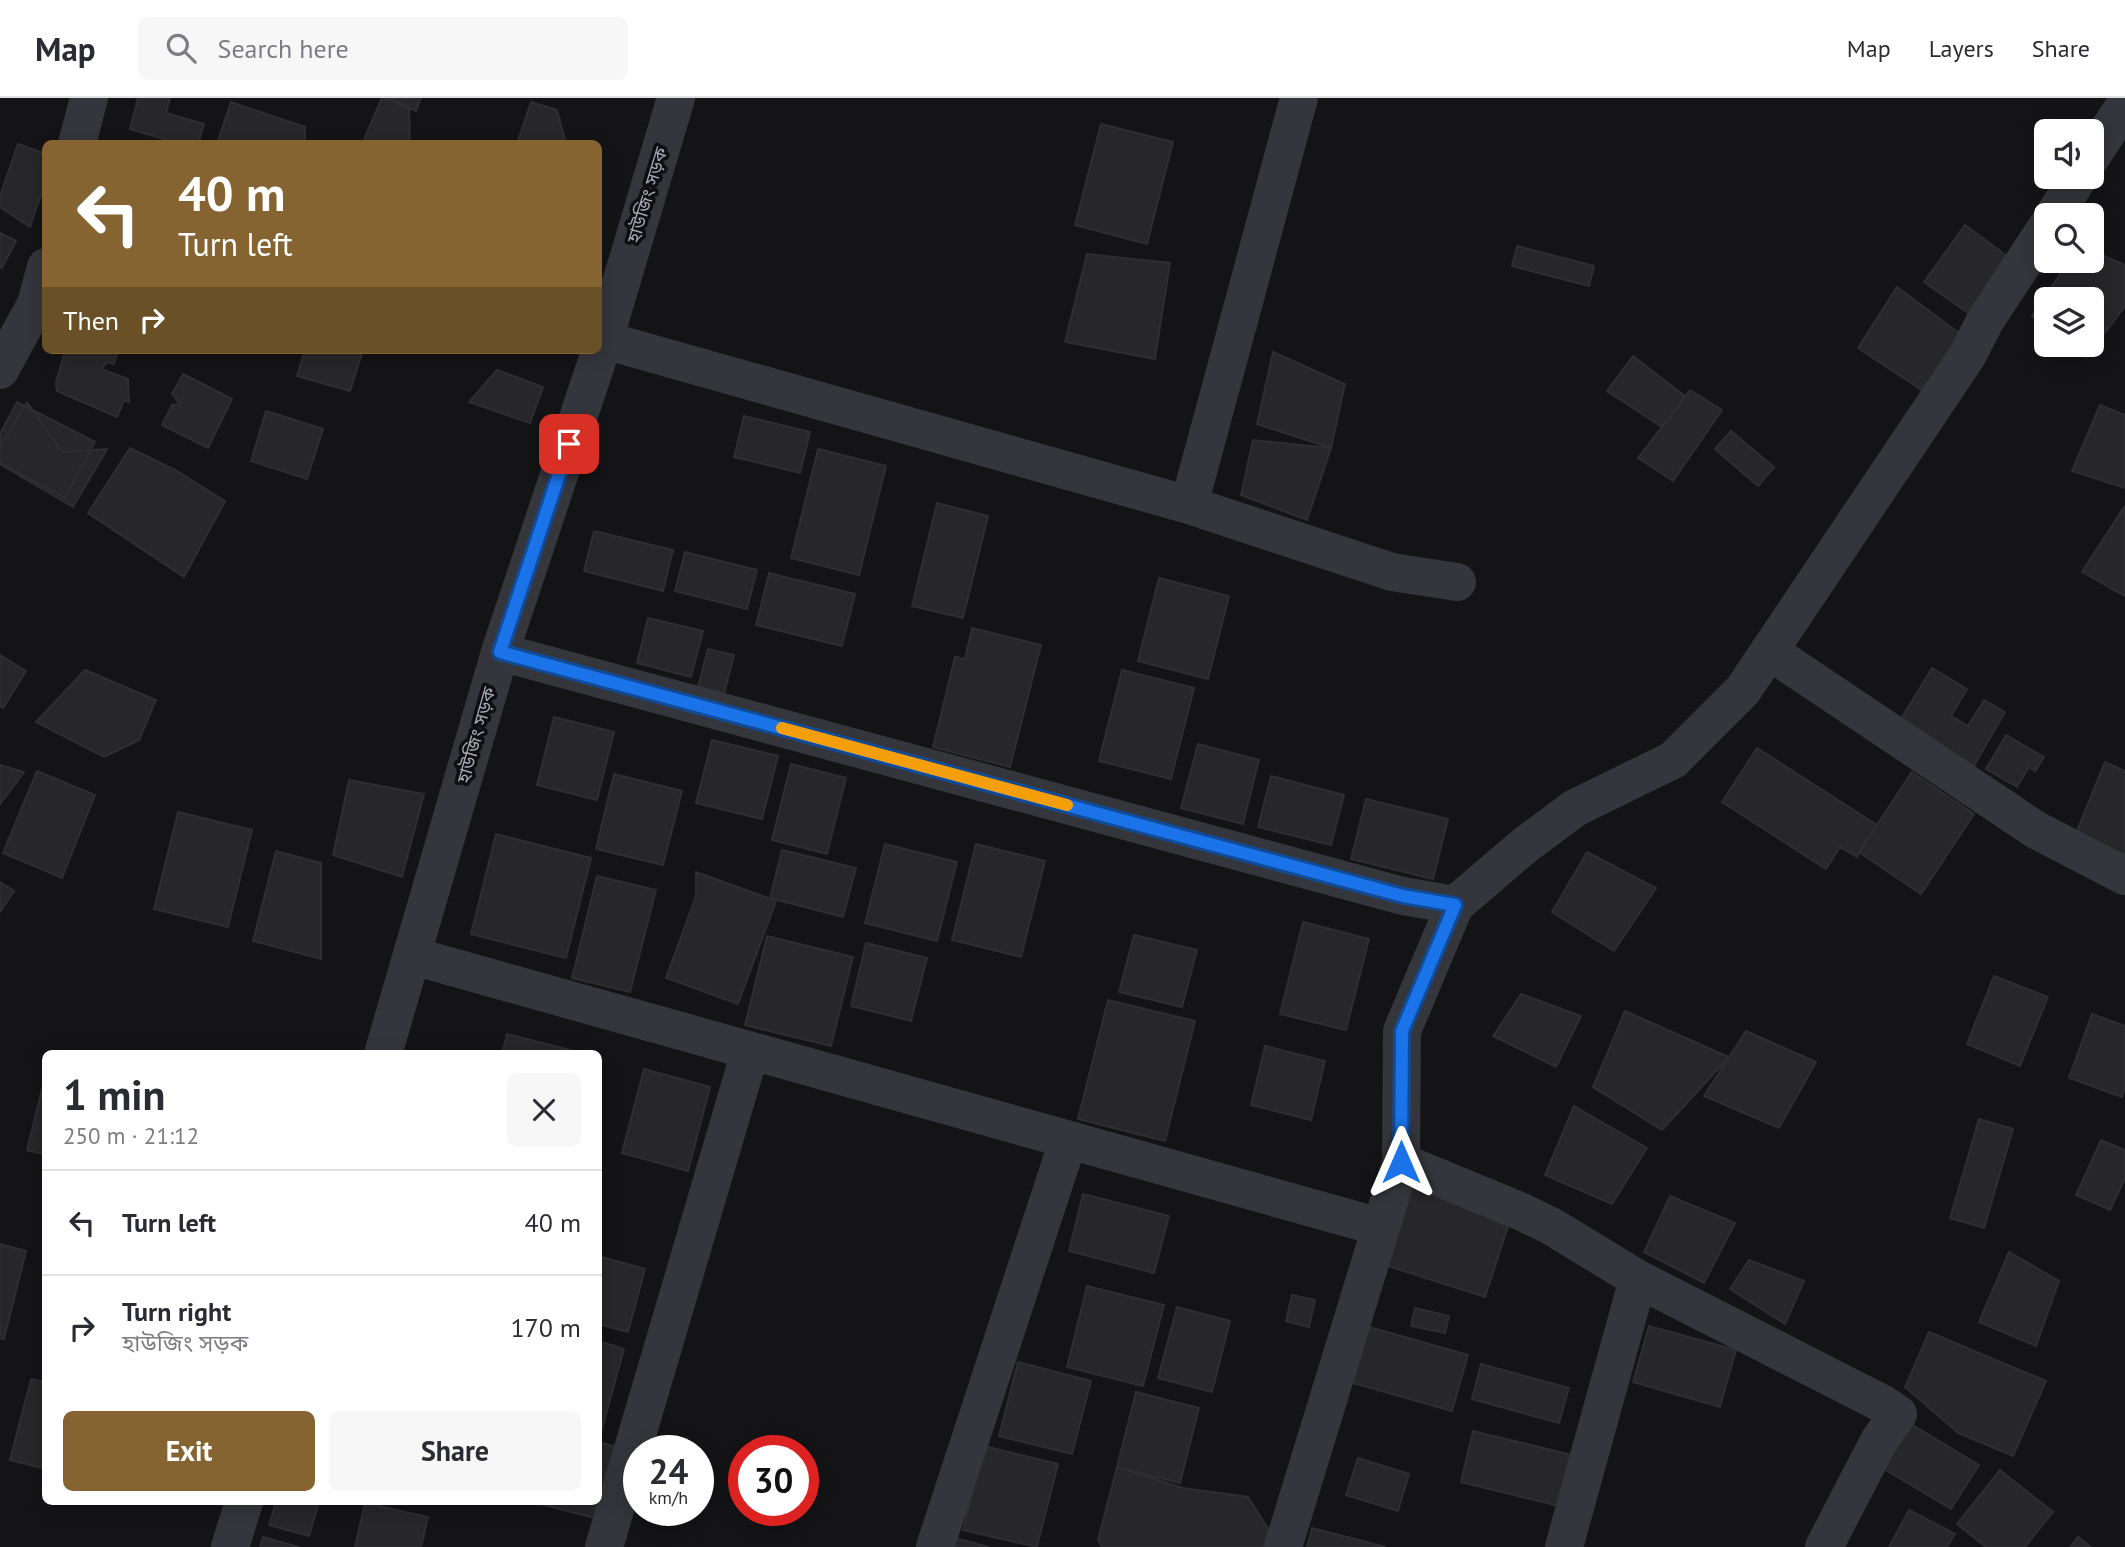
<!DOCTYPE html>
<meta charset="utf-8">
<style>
:root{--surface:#fff;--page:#f7f7f7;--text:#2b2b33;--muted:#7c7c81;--line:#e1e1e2;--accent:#856431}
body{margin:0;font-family:"PT Sans","Noto Sans Bengali",sans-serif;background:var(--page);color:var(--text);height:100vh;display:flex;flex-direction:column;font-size:26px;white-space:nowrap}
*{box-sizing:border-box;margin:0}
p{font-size:23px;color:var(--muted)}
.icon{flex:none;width:38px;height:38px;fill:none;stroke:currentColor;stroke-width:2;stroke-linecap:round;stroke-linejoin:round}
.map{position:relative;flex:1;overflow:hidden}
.sheet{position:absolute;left:42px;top:952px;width:560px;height:455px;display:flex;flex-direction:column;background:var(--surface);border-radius:10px;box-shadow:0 4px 18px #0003}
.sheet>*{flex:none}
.banner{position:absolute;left:42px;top:42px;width:560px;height:214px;border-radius:10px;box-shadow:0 4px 18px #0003;background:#856431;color:#fff;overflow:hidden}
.tools{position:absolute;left:2034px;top:21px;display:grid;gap:14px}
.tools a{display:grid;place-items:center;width:70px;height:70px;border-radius:10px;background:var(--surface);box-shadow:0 4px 18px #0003;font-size:35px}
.speed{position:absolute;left:623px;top:1337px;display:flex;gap:14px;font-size:35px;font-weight:700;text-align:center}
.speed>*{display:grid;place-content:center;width:91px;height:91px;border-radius:50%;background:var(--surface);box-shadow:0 4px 18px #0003;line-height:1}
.speed small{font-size:18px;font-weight:400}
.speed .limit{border:10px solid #d22;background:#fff;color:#111}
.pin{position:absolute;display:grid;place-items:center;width:60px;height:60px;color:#fff;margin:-30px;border-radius:14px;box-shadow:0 4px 10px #0006}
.me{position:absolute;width:77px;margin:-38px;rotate:0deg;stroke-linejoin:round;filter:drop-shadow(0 0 5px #0008)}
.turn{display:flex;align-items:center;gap:24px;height:147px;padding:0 21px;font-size:32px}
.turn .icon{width:91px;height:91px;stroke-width:2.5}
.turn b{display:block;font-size:49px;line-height:60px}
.then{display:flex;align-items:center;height:66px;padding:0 21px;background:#0003;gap:14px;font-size:26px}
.round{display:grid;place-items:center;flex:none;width:74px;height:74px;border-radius:10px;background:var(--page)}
.summary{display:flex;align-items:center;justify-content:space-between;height:119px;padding:0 21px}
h1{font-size:42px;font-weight:800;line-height:52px}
.cta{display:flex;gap:14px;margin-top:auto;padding:14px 21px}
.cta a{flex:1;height:80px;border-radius:10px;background:var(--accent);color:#fff;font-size:28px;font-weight:800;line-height:80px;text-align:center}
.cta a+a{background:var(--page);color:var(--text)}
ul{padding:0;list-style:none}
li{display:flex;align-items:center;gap:21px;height:105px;padding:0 21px;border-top:2px solid var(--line)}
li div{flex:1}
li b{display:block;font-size:26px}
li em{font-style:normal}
header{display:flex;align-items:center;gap:42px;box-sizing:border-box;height:98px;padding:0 35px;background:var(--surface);border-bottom:2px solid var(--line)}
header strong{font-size:33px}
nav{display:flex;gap:38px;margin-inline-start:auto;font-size:24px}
.search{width:490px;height:63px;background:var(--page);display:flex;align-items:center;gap:18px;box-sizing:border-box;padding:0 24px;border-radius:10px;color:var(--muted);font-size:26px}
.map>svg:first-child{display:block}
.building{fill:#27272a;stroke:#2e2e32;stroke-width:2}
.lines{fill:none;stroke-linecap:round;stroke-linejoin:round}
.minor{stroke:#35363b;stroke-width:38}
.route-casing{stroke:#114b97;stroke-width:18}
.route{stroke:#1a73e8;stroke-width:12}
.slow{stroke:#f59e0b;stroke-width:12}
.labels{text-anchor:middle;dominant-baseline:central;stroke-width:7;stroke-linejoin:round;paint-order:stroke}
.street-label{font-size:18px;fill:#a6abb6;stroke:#0f0f11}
</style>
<header>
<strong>Map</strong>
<div class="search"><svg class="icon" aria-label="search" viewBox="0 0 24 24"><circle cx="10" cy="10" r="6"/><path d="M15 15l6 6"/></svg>Search here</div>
<nav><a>Map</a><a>Layers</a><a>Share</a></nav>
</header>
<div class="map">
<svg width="2125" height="1449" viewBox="0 0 2125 1449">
<rect width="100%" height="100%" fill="#141416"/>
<!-- building -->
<path class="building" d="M138,0H170L166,15L204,26L198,46H181L130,31Z
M382,0H388L409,9L410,46H362Z
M384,0H421L416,13Z
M231,4L305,29V46H217Z
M531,4L557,12L566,46H517Z
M1101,26L1173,44L1147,146L1075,127Z
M18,46L46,56V82L30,129L0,109V98Z
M1965,127L2011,161L1971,217L1924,184Z
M0,135L16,143L2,170L0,169Z
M1517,148L1594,168L1589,188L1512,168Z
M2091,152L2125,167V208L2087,259L2071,247H2091V201H2046V228L2032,218L2069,163H2091Z
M1087,156L1170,165L1155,261L1065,244Z
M1897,189L1963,238L1925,294L1858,250Z
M65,252H118L114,266L107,264L101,271L128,281L129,304L124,302L117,319L57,293L56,285Z
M305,252H363L350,293L297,278Z
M1273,254L1345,286L1331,350L1257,326Z
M1633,258L1686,299L1662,329L1607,293Z
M497,272L543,289L530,325L469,304Z
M183,276L232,301L208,350L162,327L172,307L180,306L172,296Z
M1690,292L1722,312L1673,383L1638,360Z
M17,304L95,344L65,400L0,365V336Z
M27,304L62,354L107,351L73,409L0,366V349Z
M2100,307L2125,317V390L2072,373Z
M266,313L323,331L307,381L251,363Z
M744,318L810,334L800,375L734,359Z
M1731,333L1774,369L1758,388L1715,351Z
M1253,342L1331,350L1307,422L1241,397Z
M130,350L175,372L225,403L184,479L88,415Z
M818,351L886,368L859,477L791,460Z
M937,405L988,418L963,520L912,508Z
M2124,409H2125V498L2082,474Z
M594,433L673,452L663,493L584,473Z
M685,454L757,472L747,511L675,493Z
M769,475L855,496L842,548L756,527Z
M1159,480L1229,498L1208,581L1138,563Z
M648,520L703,533L691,579L637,565Z
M972,530L1041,547L1010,669L933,649L955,559L965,561Z
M708,551L734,557L724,596L698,589Z
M0,557L26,573L3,610L0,608Z
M1932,570L1967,591L1951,618L1968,628L1984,602L2005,614L1972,671L1898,626Z
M85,572L156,602L139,642L104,659L36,624Z
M1122,572L1194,590L1171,681L1099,663Z
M554,619L614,634L597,702L537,687Z
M2006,637L2044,659L2035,673L2029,669L2017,689L1986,671Z
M712,642L778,658L762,721L696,705Z
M1198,646L1259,662L1243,726L1181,710Z
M1757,650L1877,727L1857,759L1840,749L1826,771L1722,704Z
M2105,664L2125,673V757L2076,735Z
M791,666L846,680L827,756L772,742Z
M0,667L24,674L0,706Z
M37,673L95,697L62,780L3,755Z
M1912,674L1974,716L1921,796L1859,754Z
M614,676L682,693L663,767L596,751Z
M1271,678L1344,697L1331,747L1258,729Z
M349,682L424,696L402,779L333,757Z
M1366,701L1448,721L1433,781L1351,761Z
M178,714L252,732L228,829L154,811Z
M496,736L591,760L566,860L471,836Z
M885,746L957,764L937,843L865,825Z
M976,746L1045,763L1021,859L952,842Z
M782,752L856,770L843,819L770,800Z
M276,753L321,765V861L253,843Z
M1587,754L1656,790L1614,853L1552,814Z
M696,774L776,803L738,906L666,880L696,798Z
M597,778L656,792L630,894L572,880Z
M0,784L14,793L0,814Z
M1303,824L1369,841L1346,932L1280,916Z
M1134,837L1197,852L1182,909L1119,894Z
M767,838L853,859L831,948L745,927Z
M866,845L927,860L911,923L851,908Z
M1994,878L2048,899L2020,968L1967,946Z
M1521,896L1581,918L1556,969L1493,938Z
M1108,902L1195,923L1165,1043L1078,1021Z
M1625,913L1729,959L1662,1032L1593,989Z
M2092,916L2125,928V989L2122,999L2069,980Z
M1746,933L1816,964L1779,1030L1704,998Z
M507,936L582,955V956H502Z
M1265,948L1325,963L1311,1022L1251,1007Z
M644,971L710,989L688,1073L622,1055Z
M43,987L46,988V1057L27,1052Z
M1574,1008L1647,1050L1612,1106L1545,1077Z
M1979,1021L2013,1031L1984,1130L1950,1120Z
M2101,1042L2125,1052V1080L2110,1112L2076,1097Z
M1412,1083L1512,1116L1485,1199L1385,1167Z
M1083,1096L1169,1118L1154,1175L1069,1153Z
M1670,1098L1735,1125L1704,1185L1644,1154Z
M0,1146L26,1153L4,1241L0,1240Z
M2009,1154L2059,1183L2036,1248L1979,1224Z
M598,1158L645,1171L628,1234L598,1226Z
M1749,1162L1804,1183L1785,1226L1730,1191Z
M1087,1188L1164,1207L1143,1288L1067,1269Z
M1292,1197L1315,1202L1309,1229L1286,1223Z
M1177,1209L1230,1223L1212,1294L1158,1280Z
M1415,1210L1449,1218L1445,1235L1411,1228Z
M1649,1228L1736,1252L1720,1309L1633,1284Z
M1369,1229L1468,1257L1452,1313L1353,1285Z
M1929,1234L2046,1283L2013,1358L1958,1335L1905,1289Z
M598,1243L624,1251L602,1331L598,1330Z
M1018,1264L1091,1283L1072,1356L999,1338Z
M1481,1266L1569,1290L1559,1325L1472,1301Z
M31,1281L46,1284V1371L10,1362Z
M1136,1294L1199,1310L1180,1385L1117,1369Z
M1911,1326L1979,1367L1951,1411L1884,1371Z
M1473,1333L1576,1358L1563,1409L1461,1384Z
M598,1344L626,1351L606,1423L533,1404H598Z
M984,1348L1058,1366L1037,1449L963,1432Z
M1358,1360L1409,1376L1398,1413L1346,1397Z
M1117,1369L1183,1390L1248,1399L1269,1432L1263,1449H1102L1098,1442Z
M2000,1372L2053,1414L2025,1449H1986L1957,1426Z
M276,1404H319L309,1438L269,1427Z
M365,1405L428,1419L421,1449H355Z
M1909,1412L1955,1436L1947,1449H1889Z
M1312,1430L1386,1449H1307Z
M263,1439L299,1449H260Z
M2078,1439L2091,1449H2070Z
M955,1440L989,1449H953Z"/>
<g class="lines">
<!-- minor -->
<path class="minor" d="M77,46L89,0
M2091,59L2125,7
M2054,117L2079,79
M604,242L1189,407L1392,474L1457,484
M0,272L36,206L46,169
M1189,407L1299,0
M1769,553L2036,732L2125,778
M500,554L1403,798L1455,807L1402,933L1401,1064L1283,1449
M1455,807L1524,748L1575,710L1673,662L1743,592L1967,258L1985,223L2046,130
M413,858L1380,1129
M383,956L500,554L604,242L676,0
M1401,1064L1522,1114L1551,1128L1638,1181L1883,1306L1898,1316L1879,1343L1824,1449
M230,1449L244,1404
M604,1449L750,954
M935,1449L1068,1043
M1564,1449L1638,1181"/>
</g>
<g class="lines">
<!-- route casing -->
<g class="route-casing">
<path id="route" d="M569,346L500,554L1403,798L1455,807L1402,933L1401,1064"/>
</g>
<!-- route -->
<use href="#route" class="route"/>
<!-- slow -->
<path class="slow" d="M782,630L1067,707"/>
</g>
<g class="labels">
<!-- street labels -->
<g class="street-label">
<text transform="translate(647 97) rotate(-73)">হাউজিং সড়ক</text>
<text transform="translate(476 637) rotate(-74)">হাউজিং সড়ক</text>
</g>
</g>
</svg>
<div class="tools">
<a><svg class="icon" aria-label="sound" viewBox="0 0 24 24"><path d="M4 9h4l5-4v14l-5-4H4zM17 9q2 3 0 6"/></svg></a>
<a><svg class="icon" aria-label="search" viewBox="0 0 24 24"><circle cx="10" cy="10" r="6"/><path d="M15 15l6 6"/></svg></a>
<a><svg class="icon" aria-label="layers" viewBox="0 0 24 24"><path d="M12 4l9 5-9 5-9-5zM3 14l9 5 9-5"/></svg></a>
</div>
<div class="speed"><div>24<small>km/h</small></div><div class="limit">30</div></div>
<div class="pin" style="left:569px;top:346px;background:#d93025"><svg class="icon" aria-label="arrive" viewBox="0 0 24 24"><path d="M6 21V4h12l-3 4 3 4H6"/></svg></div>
<svg class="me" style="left:1401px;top:1064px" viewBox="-20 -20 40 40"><path d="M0-17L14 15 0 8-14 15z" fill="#1a73e8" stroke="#fff" stroke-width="4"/></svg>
<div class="banner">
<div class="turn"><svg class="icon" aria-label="left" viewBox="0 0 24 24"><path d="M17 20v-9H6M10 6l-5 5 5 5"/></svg><div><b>40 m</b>Turn left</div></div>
<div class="then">Then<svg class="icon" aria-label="right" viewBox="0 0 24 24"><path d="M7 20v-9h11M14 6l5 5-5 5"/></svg></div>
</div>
<section class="sheet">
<div class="summary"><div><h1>1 min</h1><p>250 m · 21:12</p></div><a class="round"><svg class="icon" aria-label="close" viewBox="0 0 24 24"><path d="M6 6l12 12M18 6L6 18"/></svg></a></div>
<ul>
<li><svg class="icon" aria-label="left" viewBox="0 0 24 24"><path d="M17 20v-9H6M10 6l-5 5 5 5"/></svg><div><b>Turn left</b></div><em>40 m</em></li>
<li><svg class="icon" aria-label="right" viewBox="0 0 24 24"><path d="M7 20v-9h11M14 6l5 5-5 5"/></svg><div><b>Turn right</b><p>হাউজিং সড়ক</p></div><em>170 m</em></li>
</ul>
<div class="cta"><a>Exit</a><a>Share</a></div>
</section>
</div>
